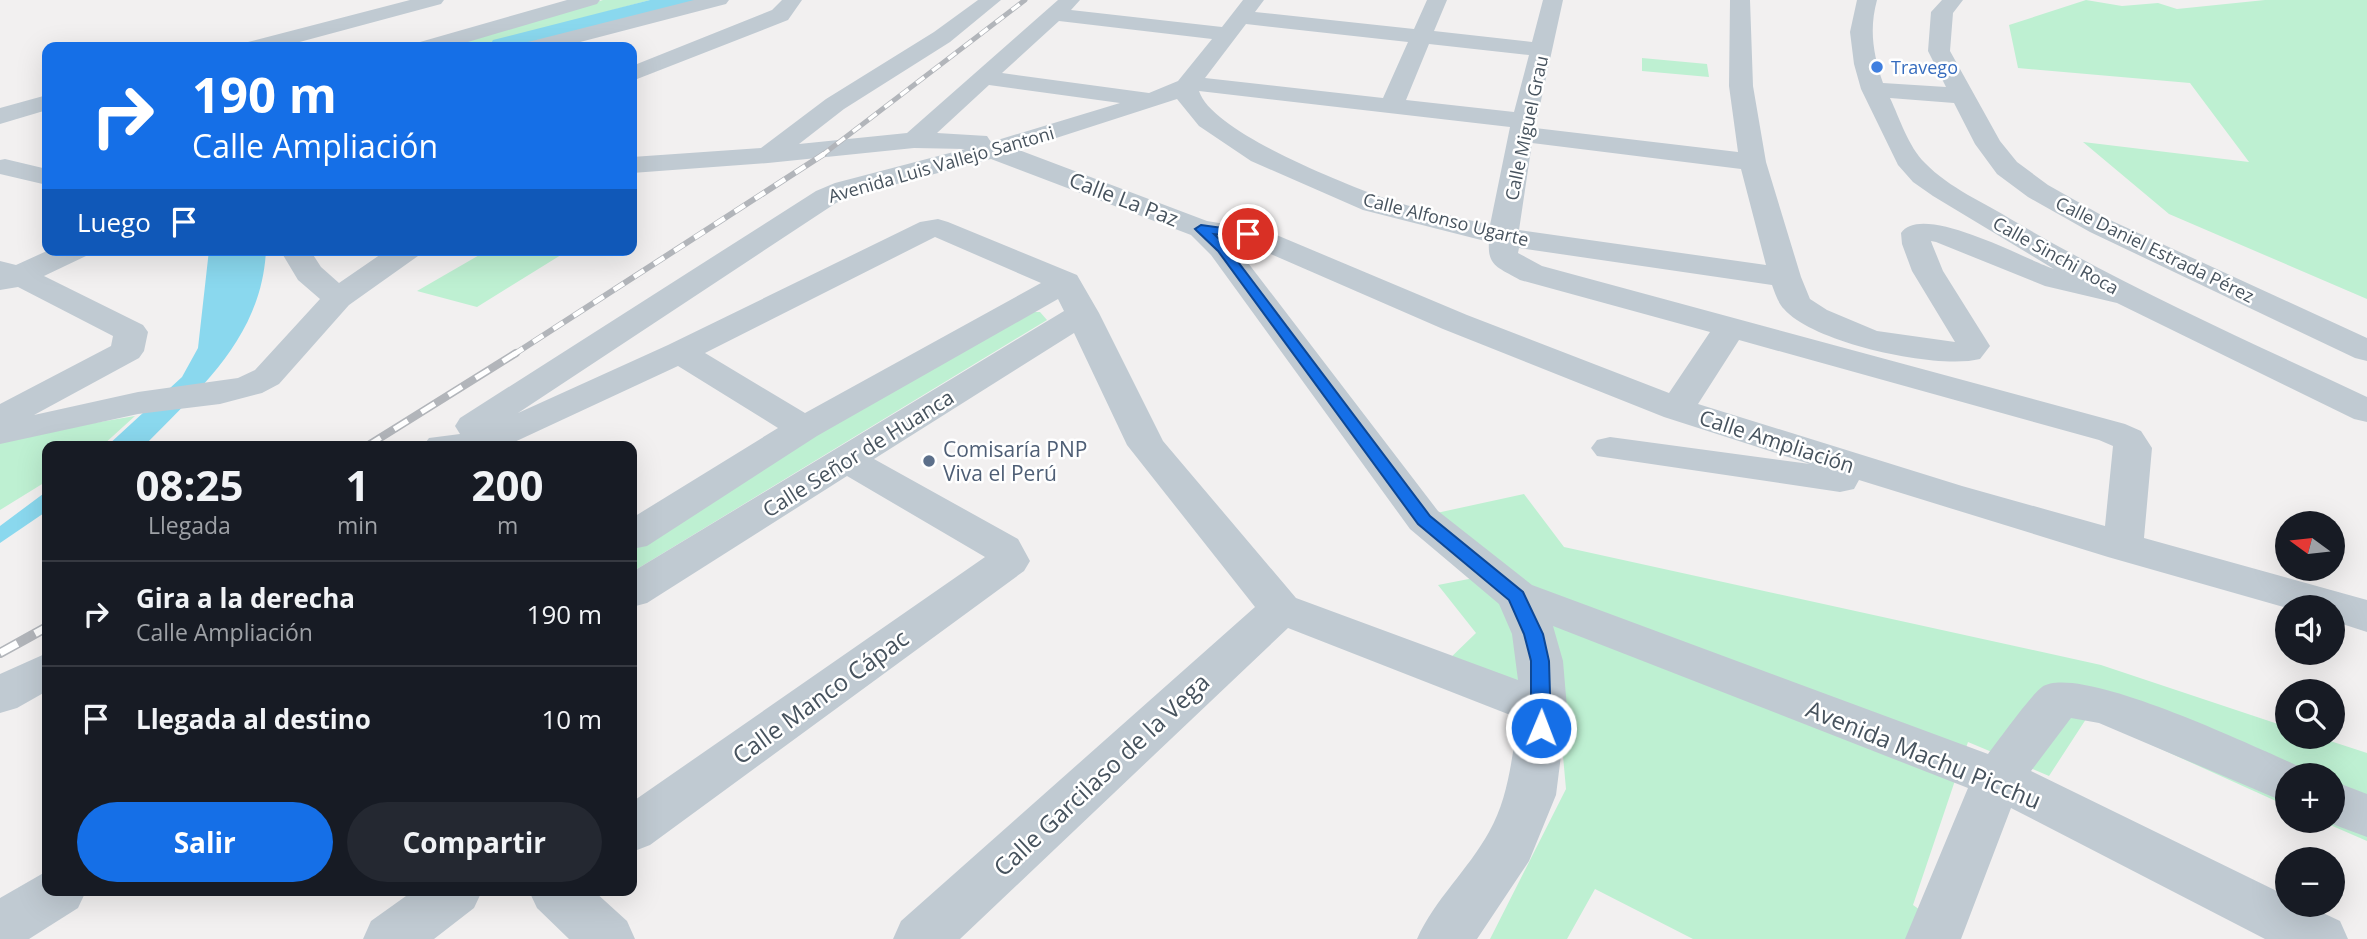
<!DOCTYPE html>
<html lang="es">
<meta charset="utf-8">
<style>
:root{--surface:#171b24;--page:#242831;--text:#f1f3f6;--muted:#9ea1a6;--line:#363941;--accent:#156fe7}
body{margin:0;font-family:"Open Sans",sans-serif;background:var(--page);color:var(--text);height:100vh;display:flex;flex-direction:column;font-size:26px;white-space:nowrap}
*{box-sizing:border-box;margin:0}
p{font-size:23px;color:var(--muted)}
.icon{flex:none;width:38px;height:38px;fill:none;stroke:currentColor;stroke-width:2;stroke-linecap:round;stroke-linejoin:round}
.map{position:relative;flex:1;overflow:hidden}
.details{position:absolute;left:42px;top:441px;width:595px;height:455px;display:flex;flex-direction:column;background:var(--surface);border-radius:14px;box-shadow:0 7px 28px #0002}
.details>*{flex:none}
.top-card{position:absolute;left:42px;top:42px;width:595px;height:214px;border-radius:14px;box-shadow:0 7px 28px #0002;background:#156fe7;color:#fff;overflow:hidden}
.needle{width:46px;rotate:285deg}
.buttons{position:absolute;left:2275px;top:511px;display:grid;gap:14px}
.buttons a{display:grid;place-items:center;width:70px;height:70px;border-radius:50%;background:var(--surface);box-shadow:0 7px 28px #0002;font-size:35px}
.pin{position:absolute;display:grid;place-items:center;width:60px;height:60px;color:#fff;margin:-30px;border:4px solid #fff;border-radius:50%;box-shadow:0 2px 7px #0007}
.me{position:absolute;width:77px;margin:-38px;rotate:1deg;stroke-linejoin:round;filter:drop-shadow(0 0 5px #0008)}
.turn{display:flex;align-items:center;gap:24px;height:147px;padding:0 35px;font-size:32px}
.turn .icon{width:91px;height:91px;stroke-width:2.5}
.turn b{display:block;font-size:49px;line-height:60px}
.then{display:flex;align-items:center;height:66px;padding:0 35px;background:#0003;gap:14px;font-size:26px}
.eta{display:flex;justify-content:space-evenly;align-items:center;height:119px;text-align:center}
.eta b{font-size:42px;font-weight:700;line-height:49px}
.primary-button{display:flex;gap:14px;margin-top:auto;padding:14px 35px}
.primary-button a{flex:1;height:80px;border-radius:42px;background:var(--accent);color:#fff;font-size:28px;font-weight:700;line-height:80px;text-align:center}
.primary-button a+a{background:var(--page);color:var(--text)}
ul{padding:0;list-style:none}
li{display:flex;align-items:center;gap:21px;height:105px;padding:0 35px;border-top:2px solid var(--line)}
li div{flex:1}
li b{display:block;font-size:26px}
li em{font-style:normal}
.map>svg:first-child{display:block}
.green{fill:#bef0d2}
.water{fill:#8ad8ee}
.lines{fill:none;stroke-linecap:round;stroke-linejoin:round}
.river{fill:#8ad8ee;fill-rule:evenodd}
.minor{fill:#c0cad2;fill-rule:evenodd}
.rail-far3-casing{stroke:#b2b5ba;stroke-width:5}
.rail-far2-casing{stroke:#b2b5ba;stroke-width:6}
.rail-far1-casing{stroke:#b2b5ba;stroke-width:8}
.rail-casing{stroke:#b2b5ba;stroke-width:10}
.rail-far3{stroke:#fff;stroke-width:3.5;stroke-dasharray:10;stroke-linecap:butt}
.rail-far2{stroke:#fff;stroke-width:4.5;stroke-dasharray:12;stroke-linecap:butt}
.rail-far1{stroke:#fff;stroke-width:5;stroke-dasharray:16;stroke-linecap:butt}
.rail{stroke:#fff;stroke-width:7;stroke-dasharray:20;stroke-linecap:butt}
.route{fill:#156fe7;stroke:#0e4896;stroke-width:2}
.shop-dot{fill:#3f7fe0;stroke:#fff;stroke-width:2.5}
.service-dot{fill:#5c6f8a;stroke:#fff;stroke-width:2.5}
.labels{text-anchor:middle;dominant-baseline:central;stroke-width:5;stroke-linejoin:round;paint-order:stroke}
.far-shop-label{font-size:18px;fill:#366cbe;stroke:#fff;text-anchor:start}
.far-street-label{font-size:18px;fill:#47535e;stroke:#fff}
.street-label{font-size:21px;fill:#47535e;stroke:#fff}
.service-label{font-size:21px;fill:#4e5e75;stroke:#fff;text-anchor:start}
.near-street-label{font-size:24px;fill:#47535e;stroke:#fff}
</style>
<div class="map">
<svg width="2367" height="939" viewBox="0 0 2367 939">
<rect width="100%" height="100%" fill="#f2f0f0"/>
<!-- green -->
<path class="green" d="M603,0H650L476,47H444Z
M2086,0L2122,6L2158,3L2177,9L2265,0H2367V299L2169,214L2083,142L2249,162L2190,83L2018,68L2009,25Z
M1642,58L1707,64L1709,77L1642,71Z
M488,250H569L477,307L417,291Z
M1027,312H1040L1047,320L632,572V541L809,430Z
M135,416L102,446H47V481L0,510V439Z
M1524,494L1564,547L2101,665L2287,727V737H2318L2367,753V841L2321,821H2333V775H2287V806L2088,716L2049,776L1968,742L1913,905L1961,939H1693L1595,889L1567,939H1490L1566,789L1563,756L1516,688L1444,664L1476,633L1438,585L1479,577L1432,514Z"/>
<!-- water -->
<path class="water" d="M654,0H688L511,47H478Z
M209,250H266C262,335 203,386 147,443L143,446H107L182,377L198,348Z
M47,491V511L0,543V526Z"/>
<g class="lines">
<!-- river -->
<path class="river" d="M650,0H701L697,6L542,47H489L493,40Z"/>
<!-- minor -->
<path class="minor" d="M410,0H444L441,4L281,47H245L248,42Z
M567,0H600L597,4L451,47H417L420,42Z
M694,0H729L726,4L561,47H525L528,42Z
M782,0H802L788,20L632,81V66L772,10Z
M978,0H1001L950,42L844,109L799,144L907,133L1058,0H1080L1071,10L1222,27L1243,0H1264L1255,12L1414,29L1427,0H1447L1434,31L1532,42L1543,0H1563L1535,128L1738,152L1729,86L1730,0H1750L1753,86L1766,162L1801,277L1810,299L1827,310L1877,331L1955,342L1912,271L1902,244L1901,233C1922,202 2024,259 2054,269L1933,196L1913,182L1898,165L1861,89L1854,64L1850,32L1857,0H1877C1869,29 1873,54 1883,83L1946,87L1928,51L1931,12L1942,0H1963L1953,13L1950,51L2000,141L2017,162L2048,185L2110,220L2367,338V361L2355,358L2090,232L2028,197L1997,174L1975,144L1954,103L1890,98C1900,119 1908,146 1925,163C1949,188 1985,203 2014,221C2128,288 2248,341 2367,397V422L2354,419L2117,303L2045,286L1936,242L1931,241L1932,244L1943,271L1990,346L1980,359C1937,370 1813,343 1784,309C1778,303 1775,293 1772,285L1519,248L1518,253L1542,266L2125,424L2141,431L2152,448L2144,538L2367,600V632L2333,621V607L2287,608L2108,557L1859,480L1854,489L1840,492L1597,456L1591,448L1597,440L1610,437L1810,464L1664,417L1443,329L1250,245L1232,242L1438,511L1532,585L1988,754C1999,740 2030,696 2042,687C2079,662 2261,750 2305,769L2308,775H2287V803L2099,723L2071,718L2031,771L2287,896V905H2306L2340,921L2348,939H2265L2011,808L1961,939H1905L1968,788L1553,626L1563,661L1567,708L1556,795L1529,861L1477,939H1417C1435,899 1468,870 1489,832C1509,797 1512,756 1518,718L1288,628L960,939H893L901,921L1255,607L1127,445L1074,333L874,459L1018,539L1030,561L1024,571L650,845L632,852V802L985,557L847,476L647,603L632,607V572L1064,311L1058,299L817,436L647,546L632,549V518L778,428L678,366L506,446H423L429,438L460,434L455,426L460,418L816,191L835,183L965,149L914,148L768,163L632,173V157L761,148L826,99L934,32ZM1059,21L1212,39L1178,81L1149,93L1002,73ZM1246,24L1408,42L1383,98L1205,78ZM1429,44L1529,55L1514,112L1406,100ZM989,85L1120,103L991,142L987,136L937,133ZM1199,91L1510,127L1490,225C1455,216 1416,210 1381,197C1341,182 1212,132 1199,91ZM1177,99L1199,126L1251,161L1363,210L1489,242C1487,267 1500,268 1520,280L1710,332L1669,393L1467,315L1267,231L1207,221L1019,150ZM1532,143L1741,169L1766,265L1519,230ZM991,159L1191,235L1211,255L1410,529L1499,604L1512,634L1518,680L1296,598L1163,441L1099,313L1077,275L948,222L938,219L920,222L668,345L518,413L836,203L855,195ZM935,237L1041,283L805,413L705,353ZM1739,340L2099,440L2113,446L2105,526L1962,486L1698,404Z
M47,95V110L0,124V108Z
M5,159L47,169V185L0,174V160Z
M49,250H90L86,256L44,276L143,325L148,332L144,351L139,358L34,415L138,392L238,378L255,370L320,299L298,280L280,250H310L321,267L339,283L387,250H422L418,256L349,305L279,384L262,393L220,404L138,414L0,444V404L111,346L113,336L18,287L0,290V261L16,265Z
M47,653V691L17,708L0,713V674Z
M2333,781L2367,794V837L2324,821H2333Z
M47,871V891H86L78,908L29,939H0V898Z
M413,891H482L474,908L434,939H363L371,921Z
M529,891H594L627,921L635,939H569L537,908Z"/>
<!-- rail-far3 casing -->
<g class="rail-far3-casing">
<path id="rail-far3" d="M821,156L1025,0"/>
</g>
<!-- rail-far2 casing -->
<g class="rail-far2-casing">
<path id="rail-far2" d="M513,355L824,154"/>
</g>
<!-- rail-far1 casing -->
<g class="rail-far1-casing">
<path id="rail-far1" d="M367,446L516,353"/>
</g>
<!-- rail casing -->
<g class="rail-casing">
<path id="rail" d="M0,653L47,627"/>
</g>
<!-- rail-far3 -->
<use href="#rail-far3" class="rail-far3"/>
<!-- rail-far2 -->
<use href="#rail-far2" class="rail-far2"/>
<!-- rail-far1 -->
<use href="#rail-far1" class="rail-far1"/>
<!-- rail -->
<use href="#rail" class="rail"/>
</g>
<!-- route -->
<path class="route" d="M1201,225L1252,232V237L1248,238L1214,234L1226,246L1430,516L1523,592L1543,634L1549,661L1551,728L1548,734L1541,736L1534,734L1531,728V661L1524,634L1509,600L1418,524L1218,251L1197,231L1195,229Z"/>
<!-- markers -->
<circle class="shop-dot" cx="1877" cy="67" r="7"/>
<circle class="service-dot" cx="929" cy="461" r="7"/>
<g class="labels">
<!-- far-shop labels -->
<g class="far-shop-label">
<text x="1891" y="67">Travego</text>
</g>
<!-- far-street labels -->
<g class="far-street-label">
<text transform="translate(1526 128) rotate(-78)">Calle Miguel Grau</text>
<text transform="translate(941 164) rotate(-16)">Avenida Luis Vallejo Santoni</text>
<text transform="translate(1446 219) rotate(14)">Calle Alfonso Ugarte</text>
<text transform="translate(2155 249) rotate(26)">Calle Daniel Estrada Pérez</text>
<text transform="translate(2056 255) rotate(29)">Calle Sinchi Roca</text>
</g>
<!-- street labels -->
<g class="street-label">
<text transform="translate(1124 199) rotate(21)">Calle La Paz</text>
<text transform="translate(1777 441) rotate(18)">Calle Ampliación</text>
<text transform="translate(858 453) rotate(-32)">Calle Señor de Huanca</text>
</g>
<!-- service labels -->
<g class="service-label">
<text x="943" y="449">Comisaría PNP<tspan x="943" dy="24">Viva el Perú</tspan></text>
</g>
<!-- near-street labels -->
<g class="near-street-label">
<text transform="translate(820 696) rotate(-36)">Calle Manco Cápac</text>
<text transform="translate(1924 754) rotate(22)">Avenida Machu Picchu</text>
<text transform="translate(1101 774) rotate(-43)">Calle Garcilaso de la Vega</text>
</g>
</g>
</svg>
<div class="buttons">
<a><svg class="needle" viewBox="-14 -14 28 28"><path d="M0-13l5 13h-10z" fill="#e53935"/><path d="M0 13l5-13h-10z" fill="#9ea1a6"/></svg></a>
<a><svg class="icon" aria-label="sound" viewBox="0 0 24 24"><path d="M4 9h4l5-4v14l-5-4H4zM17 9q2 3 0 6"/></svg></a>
<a><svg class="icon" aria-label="search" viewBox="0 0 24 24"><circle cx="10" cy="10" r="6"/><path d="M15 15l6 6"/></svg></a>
<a>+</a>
<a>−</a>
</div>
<div class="pin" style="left:1248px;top:234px;background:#d93025"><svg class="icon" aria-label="arrive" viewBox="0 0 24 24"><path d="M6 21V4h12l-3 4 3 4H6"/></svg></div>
<svg class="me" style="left:1541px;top:728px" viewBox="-20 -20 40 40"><circle r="17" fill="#156fe7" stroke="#fff" stroke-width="3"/><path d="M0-11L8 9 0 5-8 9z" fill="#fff"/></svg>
<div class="top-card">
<div class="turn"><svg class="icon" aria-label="right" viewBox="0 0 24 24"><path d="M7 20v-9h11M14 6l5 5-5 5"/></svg><div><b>190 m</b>Calle Ampliación</div></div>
<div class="then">Luego<svg class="icon" aria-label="arrive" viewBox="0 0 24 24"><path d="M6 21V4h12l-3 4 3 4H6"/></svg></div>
</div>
<section class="details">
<div class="eta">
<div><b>08:25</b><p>Llegada</p></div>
<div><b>1</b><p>min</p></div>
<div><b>200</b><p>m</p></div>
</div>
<ul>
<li><svg class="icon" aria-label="right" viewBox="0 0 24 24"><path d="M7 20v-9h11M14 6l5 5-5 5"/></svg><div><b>Gira a la derecha</b><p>Calle Ampliación</p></div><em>190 m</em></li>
<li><svg class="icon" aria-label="arrive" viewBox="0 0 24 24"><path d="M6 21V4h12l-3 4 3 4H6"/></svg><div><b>Llegada al destino</b></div><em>10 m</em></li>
</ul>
<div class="primary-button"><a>Salir</a><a>Compartir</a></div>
</section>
</div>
